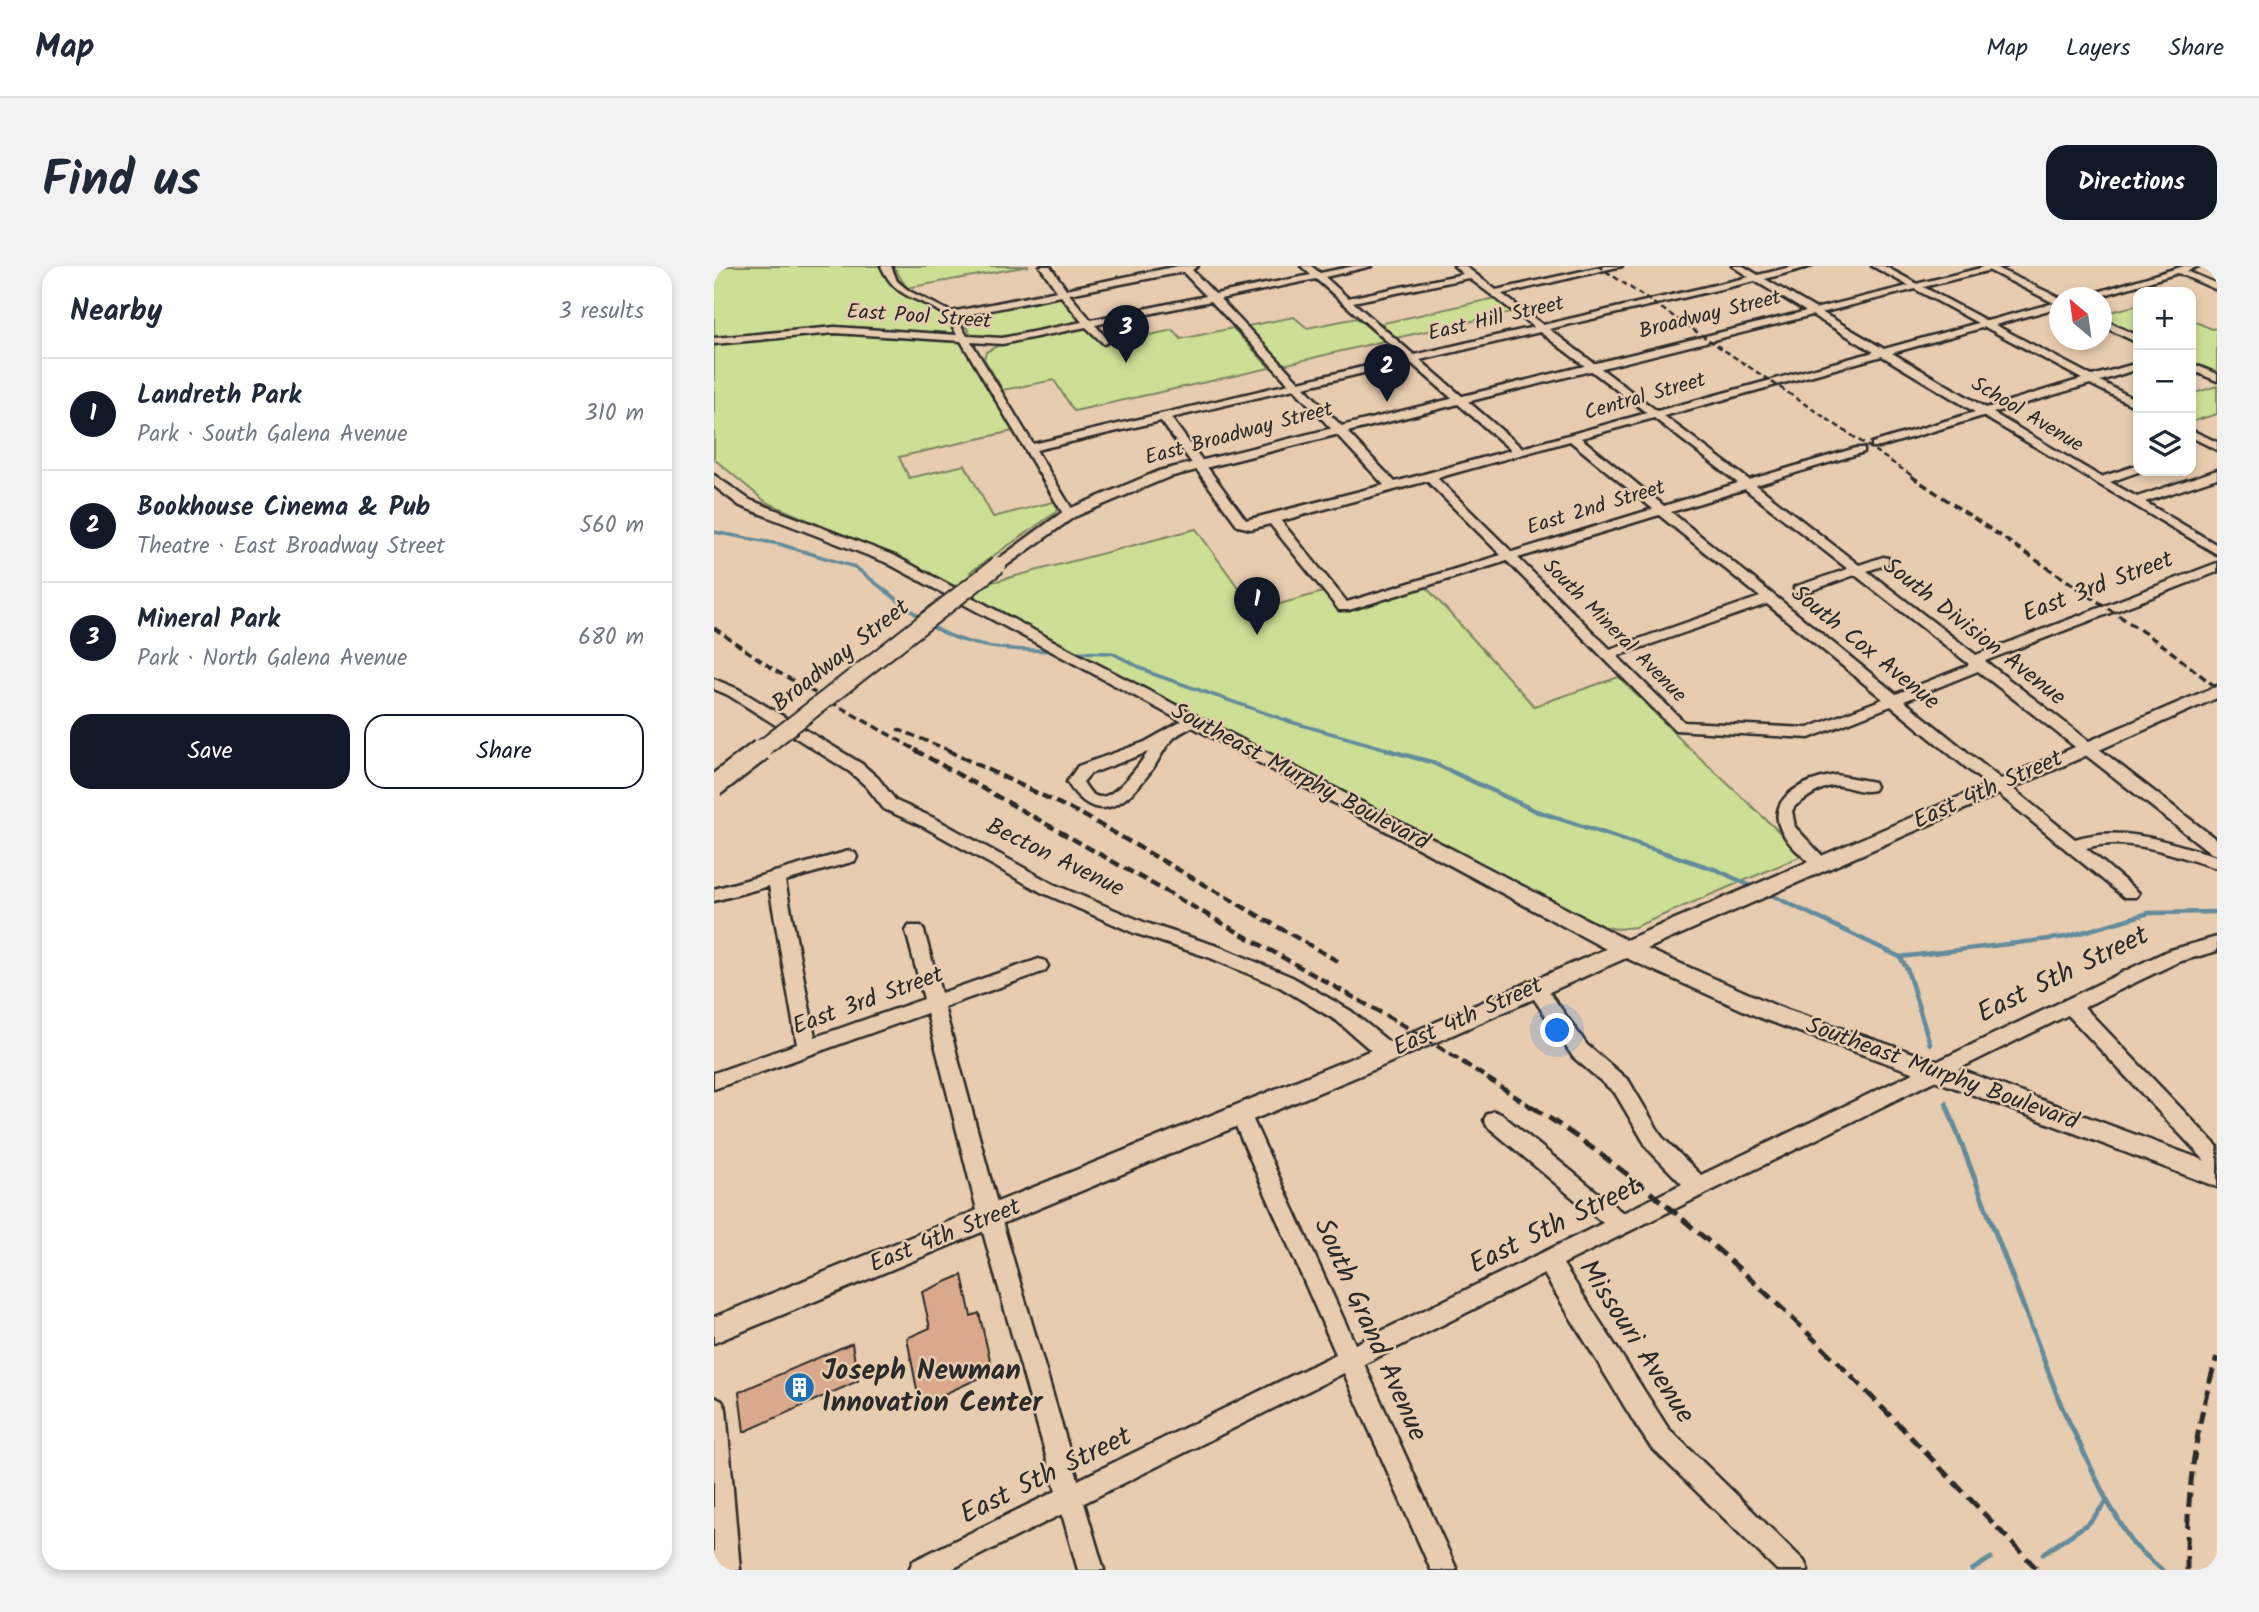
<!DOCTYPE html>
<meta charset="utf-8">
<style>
body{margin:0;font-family:Kalam,sans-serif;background:#f2f2f3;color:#1f2937}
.controls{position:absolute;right:21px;top:21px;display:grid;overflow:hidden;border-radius:14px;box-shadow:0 4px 10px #0003}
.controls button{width:63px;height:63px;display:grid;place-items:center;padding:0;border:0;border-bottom:2px solid #e0e1e3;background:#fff;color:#1f2937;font:35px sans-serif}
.compass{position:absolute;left:1335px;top:21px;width:63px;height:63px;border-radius:50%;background:#fff;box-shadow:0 4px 10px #0003;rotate:331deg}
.you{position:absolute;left:844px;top:765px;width:24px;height:24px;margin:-18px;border:5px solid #fff;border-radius:50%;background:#1a73e8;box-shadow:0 0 0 10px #1a73e833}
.badge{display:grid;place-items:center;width:46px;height:46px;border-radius:50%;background:#111827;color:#fff;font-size:23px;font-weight:700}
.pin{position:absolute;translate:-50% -58px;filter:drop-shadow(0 2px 4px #0008)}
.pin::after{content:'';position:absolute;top:37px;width:24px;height:21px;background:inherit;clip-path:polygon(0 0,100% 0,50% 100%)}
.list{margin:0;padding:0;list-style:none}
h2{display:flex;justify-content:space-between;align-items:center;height:91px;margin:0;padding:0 28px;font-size:30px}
h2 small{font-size:23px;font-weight:400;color:#747a83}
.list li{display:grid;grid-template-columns:46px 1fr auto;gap:21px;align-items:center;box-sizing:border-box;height:112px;padding:0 28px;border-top:2px solid #e0e1e3}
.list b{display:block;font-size:26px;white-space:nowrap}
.list p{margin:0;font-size:23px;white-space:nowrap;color:#747a83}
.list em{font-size:23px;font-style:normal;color:#747a83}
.actions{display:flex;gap:14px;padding:21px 28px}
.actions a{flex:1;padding:16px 0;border:2px solid #111827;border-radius:21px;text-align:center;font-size:24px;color:#111827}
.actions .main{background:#111827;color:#fff}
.icon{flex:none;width:38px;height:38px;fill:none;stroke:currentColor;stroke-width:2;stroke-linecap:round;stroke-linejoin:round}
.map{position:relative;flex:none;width:1503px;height:1304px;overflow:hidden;border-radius:21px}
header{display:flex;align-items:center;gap:42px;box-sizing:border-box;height:98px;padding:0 35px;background:#fff;border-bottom:2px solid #e0e1e3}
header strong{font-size:33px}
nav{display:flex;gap:38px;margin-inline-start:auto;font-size:24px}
.intro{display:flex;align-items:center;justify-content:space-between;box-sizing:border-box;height:168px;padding:0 42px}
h1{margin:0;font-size:49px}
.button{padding:18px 32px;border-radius:21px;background:#111827;color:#fff;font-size:24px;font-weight:700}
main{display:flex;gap:42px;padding:0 42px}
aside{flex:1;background:#fff;border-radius:21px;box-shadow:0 4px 10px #0003}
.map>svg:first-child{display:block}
.green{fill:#ccdf94;stroke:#7c8560;stroke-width:2}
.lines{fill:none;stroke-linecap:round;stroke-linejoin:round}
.stream-far2{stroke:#628c9c;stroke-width:3.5}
.stream-far1{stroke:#628c9c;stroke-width:4.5}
.stream{stroke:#628c9c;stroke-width:5}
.building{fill:#daa98c;stroke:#2b2b2b;stroke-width:2}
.minor-casing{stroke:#2b2b2b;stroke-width:5}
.tertiary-casing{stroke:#2b2b2b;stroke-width:5}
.minor{fill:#e8ccaf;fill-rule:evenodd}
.tertiary{fill:#e8ccaf;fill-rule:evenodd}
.rail-far3{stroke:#2b2b2b;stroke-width:2.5;stroke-dasharray:6 3.5;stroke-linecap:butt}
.rail-far2{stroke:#2b2b2b;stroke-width:3.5;stroke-dasharray:8 4.5;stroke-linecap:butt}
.rail-far1{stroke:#2b2b2b;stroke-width:4.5;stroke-dasharray:10 5;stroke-linecap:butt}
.rail{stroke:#2b2b2b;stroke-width:5;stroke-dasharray:14 7;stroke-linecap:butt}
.tertiary-bridge-far1-casing{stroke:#2b2b2b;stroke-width:20;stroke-linecap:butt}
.tertiary-bridge-casing{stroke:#2b2b2b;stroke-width:26;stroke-linecap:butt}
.tertiary-bridge-far1{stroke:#e8ccaf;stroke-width:16}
.tertiary-bridge{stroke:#e8ccaf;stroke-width:21}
.labels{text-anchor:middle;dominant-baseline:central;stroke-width:5;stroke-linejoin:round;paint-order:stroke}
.far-street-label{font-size:21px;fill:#2b2b2b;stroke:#e8ccaf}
.street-label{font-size:24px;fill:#2b2b2b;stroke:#e8ccaf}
.near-street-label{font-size:28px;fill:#2b2b2b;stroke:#e8ccaf}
.near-poi-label{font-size:28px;font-weight:bold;fill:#2b2b2b;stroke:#e8ccaf;text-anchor:start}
</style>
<header>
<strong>Map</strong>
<nav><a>Map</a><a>Layers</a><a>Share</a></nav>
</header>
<div class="intro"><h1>Find us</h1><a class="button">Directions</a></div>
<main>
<aside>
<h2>Nearby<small>3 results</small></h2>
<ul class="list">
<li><span class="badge">1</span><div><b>Landreth Park</b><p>Park · South Galena Avenue</p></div><em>310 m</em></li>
<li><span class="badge">2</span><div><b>Bookhouse Cinema &amp; Pub</b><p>Theatre · East Broadway Street</p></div><em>560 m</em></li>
<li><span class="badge">3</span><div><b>Mineral Park</b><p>Park · North Galena Avenue</p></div><em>680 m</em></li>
</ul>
<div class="actions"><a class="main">Save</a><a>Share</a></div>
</aside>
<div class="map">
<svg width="1503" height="1304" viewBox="0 0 1503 1304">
<rect width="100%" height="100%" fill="#e8ccaf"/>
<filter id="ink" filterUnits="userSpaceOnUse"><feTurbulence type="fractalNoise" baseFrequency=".0143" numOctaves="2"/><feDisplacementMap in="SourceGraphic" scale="14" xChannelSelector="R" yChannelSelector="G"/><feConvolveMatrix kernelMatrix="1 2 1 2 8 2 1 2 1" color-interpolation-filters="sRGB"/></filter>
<g filter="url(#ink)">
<g class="green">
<polygon points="0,0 173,0 196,27 226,42 245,65 236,68 136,61 0,71"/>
<polygon points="179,0 315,0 193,22"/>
<path d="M 346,31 L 368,56 C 341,70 290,74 260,72 L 247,53 L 253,49 Z"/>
<polygon points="781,32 799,46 682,72 665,58"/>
<polygon points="1424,39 1424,71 1388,54 1388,48"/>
<polygon points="580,51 593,62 643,52 670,75 565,100 529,61"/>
<polygon points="1477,54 1498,63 1503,62 1503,110 1477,97"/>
<polygon points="382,58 398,77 459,64 467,73 519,62 556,102 360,145 340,114 289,124 270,93 272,86 283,80"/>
<polygon points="120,68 244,73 303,164 185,191 195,212 251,199 279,251 343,235 345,241 341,247 256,306 279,316 482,263 541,345 609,326 622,340 639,342 712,321 820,440 905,411 970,477 1090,589 921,661 903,663 888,660 664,546 205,302 52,236 0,193 0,77"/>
<polygon points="1503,120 1503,148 1477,156 1477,128"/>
</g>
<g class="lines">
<g class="stream-far2">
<polyline points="0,266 65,278 141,301 208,353"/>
<path d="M 214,358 C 252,383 296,384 341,385"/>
<polyline points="356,386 398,387 439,408 577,456 680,485"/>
</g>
<g class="stream-far1">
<polyline points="673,484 717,496 822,545 1003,604 1043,623"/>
<polyline points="1051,626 1186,691 1352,671 1435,647 1503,646"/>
<polyline points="1186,691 1193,703 1216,778"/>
<polyline points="1232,837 1234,842"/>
</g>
<g class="stream">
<polyline points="1233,840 1347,1139 1393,1235 1419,1278 1448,1304"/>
<polyline points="1329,1288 1376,1256 1393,1235"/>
<polyline points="1258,1304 1277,1292"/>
</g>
</g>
<g class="building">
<polygon points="248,1009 257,1050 265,1047 279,1106 206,1139 193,1072 216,1062 208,1026"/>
<polygon points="138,1077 144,1115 30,1166 25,1126"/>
</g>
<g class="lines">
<defs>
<g id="minor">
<path d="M 167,0 L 177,0 L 183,15 L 195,25 L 237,46 L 343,25 L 326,0 L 336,0 L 352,23 L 464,0 L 484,0 L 478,4 L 501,28 L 597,9 L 587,0 L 597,0 L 606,7 L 640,0 L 658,0 L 611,11 L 634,32 L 749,8 L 740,0 L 751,0 L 782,24 L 891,0 L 908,0 L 788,28 L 829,59 L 1035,11 L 1018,0 L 1029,0 L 1044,9 L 1081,0 L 1098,0 L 1051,13 L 1170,83 L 1264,57 L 1158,0 L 1170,0 L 1273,55 L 1340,37 L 1266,0 L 1278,0 L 1346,32 L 1346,41 L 1281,59 L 1378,110 L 1424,97 L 1424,103 L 1386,115 L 1424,135 L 1424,142 L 1376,118 L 1279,147 L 1387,211 L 1424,199 L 1424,205 L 1427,205 L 1396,216 L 1423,231 L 1503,204 L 1503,212 L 1431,236 L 1503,279 L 1503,288 L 1269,150 L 1166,181 L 1158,181 L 1158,177 L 1261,146 L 1168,90 L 950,150 L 1035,214 L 1142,182 L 1150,182 L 1150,186 L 1042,219 L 1145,299 L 1169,291 L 1174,292 L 1174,298 L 1153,305 L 1262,389 L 1503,297 L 1503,306 L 1271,395 L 1503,574 L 1503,589 L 1497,587 L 1264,405 L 1190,435 L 1361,573 C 1409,558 1457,577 1503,590 L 1503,602 C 1462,590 1414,569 1372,582 L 1425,627 L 1422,631 L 1410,631 L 1177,440 L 1095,472 L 961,464 L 793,295 L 635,344 L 625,344 L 556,258 L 537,263 L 524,260 L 447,155 L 322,184 L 361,248 L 351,251 L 247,75 L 121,67 L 0,78 L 0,72 L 121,61 L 243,69 C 240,63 236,54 231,50 C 205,29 183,36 167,0 ZM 469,6 L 492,30 L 377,54 L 355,28 ZM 755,12 L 820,61 L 700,89 L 639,36 ZM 602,13 L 691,91 L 585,116 L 506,33 ZM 1041,15 L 1160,86 L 943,145 L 835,63 ZM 347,30 L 368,56 L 288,72 L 253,70 L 242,51 ZM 497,35 L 575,118 L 319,178 L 257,76 L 288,78 L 372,61 L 390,78 L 395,75 L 381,59 ZM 1271,61 L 1368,113 L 1272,142 L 1178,87 ZM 826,66 L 933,147 L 808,182 L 706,94 ZM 696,96 L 797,184 L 681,216 L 590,121 ZM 580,123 L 670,219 L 532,254 L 457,152 ZM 940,152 L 1024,217 L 950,240 L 867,172 ZM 856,175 L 939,243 L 798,286 L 723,212 ZM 713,215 L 787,289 L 633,336 L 567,255 ZM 1031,223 L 1134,303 L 1080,321 L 1080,327 L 1090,327 L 1141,309 L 1255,398 L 1253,400 L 1182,428 L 957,246 ZM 945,249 L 1046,331 L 896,383 L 804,292 ZM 1053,338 L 1169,433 L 1094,462 L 970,456 L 903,390 Z"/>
<polygon points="1470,0 1485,0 1473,5 1503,18 1503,24 1464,7 1380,32 1364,32"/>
<polygon points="1388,53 1424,70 1424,77 1388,60"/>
<polygon points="1477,97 1503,108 1503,115 1477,104"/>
<polygon points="1477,164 1503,176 1503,184 1477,171"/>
<polygon points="0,413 24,423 148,498 164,512 182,535 222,553 339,618 432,657 506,681 578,711 637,745 681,781 684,787 681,793 674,795 667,793 623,755 566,721 494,691 420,667 327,626 210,561 170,543 152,520 136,506 14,429 0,423"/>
<path d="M 479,449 L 486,454 L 484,457 C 476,463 463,467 457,475 C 450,482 445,494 439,502 C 414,537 383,564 353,516 L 364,500 L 431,476 ZM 434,486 C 426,498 401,533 385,531 C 377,530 373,522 369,516 L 376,508 Z"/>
<path d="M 1122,509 L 1160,516 L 1162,520 L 1160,524 C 1147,527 1139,522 1127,520 C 1111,517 1093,532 1081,540 L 1078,545 L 1081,561 L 1115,597 L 1107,603 C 1097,600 1089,590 1081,583 C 1040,541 1079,516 1122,509 Z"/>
<polygon points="135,585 141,587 143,591 141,595 71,615 101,771 210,733 192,665 195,660 207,660 210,665 227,727 325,693 331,695 334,700 331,705 230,741 287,952 364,1214 622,1088 517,849 520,843 527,840 534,843 641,1078 889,957 773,860 770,854 773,848 780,845 787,848 909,947 968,918 934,883 901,827 859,791 812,721 814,716 821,714 828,716 873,779 915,815 948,871 987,909 1453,685 1503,671 1503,685 1464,696 1370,741 1503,880 1503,903 1496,900 1354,749 849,998 954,1162 1090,1295 1094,1304 1063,1304 936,1180 920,1156 830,1008 650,1098 743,1304 717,1304 630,1107 370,1237 390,1304 364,1304 348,1248 236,1304 195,1304 199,1295 342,1225 265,952 213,747 0,823 0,807 83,778 55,620 0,635 0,623"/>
<polygon points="0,1131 8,1135 12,1143 26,1304 0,1304"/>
</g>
<g id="tertiary">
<polygon points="1275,0 1293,0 455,211 360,251 289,302 284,304 276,299 350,245 445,205"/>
<polygon points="0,209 36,234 181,290 362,387 912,674 1503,420 1503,432 933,683 1065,741 1228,797 1503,899 1503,921 1212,811 1049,753 912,692 659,804 0,1077 0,1051 643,790 892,683 171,296 26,240 0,220"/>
</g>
</defs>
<use href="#minor" class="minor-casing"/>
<use href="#tertiary" class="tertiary-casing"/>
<use href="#minor" class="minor"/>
<use href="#tertiary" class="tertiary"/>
<polyline class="rail-far3" points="884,0 1200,211"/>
<g class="rail-far2">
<polyline points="1197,210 1450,380 1503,422"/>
<polyline points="0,362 62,405 204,485"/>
<polyline points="183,463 237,485"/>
</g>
<g class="rail-far1">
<polyline points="201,484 710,771 819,842"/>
<polyline points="233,484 369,549 625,696"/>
</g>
<g class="rail">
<path d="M 817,840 C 1009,964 1166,1140 1324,1304"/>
<path d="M 1473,1304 C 1472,1231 1481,1161 1503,1091"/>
</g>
<defs>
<polyline id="tertiary-bridge-far1" points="45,485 284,299"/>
<polyline id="tertiary-bridge" points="0,520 47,484"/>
</defs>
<use href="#tertiary-bridge-far1" class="tertiary-bridge-far1-casing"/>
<use href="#tertiary-bridge" class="tertiary-bridge-casing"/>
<use href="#tertiary-bridge-far1" class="tertiary-bridge-far1"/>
<use href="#tertiary-bridge" class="tertiary-bridge"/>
</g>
</g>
<defs>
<symbol id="building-disc" viewBox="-11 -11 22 22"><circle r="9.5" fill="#1f6fb2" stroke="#e8ccaf"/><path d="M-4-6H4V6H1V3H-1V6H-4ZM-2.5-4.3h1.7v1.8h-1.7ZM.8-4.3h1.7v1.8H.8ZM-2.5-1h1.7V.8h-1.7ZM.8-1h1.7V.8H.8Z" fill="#fff"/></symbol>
</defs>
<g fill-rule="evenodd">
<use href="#building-disc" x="68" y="1104" width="35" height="35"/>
</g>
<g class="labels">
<g class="far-street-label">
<text transform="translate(996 49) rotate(-14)">Broadway Street</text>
<text transform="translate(205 51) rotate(4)">East Pool Street</text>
<text transform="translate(782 53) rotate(-13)">East Hill Street</text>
<text transform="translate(931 131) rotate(-16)">Central Street</text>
<text transform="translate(1313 149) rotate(31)">School Avenue</text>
<text transform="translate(525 168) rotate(-15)">East Broadway Street</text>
<text transform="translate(882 242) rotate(-17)">East 2nd Street</text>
<text transform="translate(900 365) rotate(45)">South Mineral Avenue</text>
</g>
<g class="street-label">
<text transform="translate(1384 321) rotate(-21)">East 3rd Street</text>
<text transform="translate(1260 366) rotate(38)">South Division Avenue</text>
<text transform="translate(1151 382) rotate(39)">South Cox Avenue</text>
<text transform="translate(127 390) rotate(-38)">Broadway Street</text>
<text transform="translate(586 511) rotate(28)">Southeast Murphy Boulevard</text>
<text transform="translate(1274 524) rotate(-24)">East 4th Street</text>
<text transform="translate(341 592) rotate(26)">Becton Avenue</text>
<text transform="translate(154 735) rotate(-20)">East 3rd Street</text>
<text transform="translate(754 751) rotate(-24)">East 4th Street</text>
<text transform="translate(1228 808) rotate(20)">Southeast Murphy Boulevard</text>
<text transform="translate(231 970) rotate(-22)">East 4th Street</text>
</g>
<g class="near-street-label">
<text transform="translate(1349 709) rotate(-26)">East 5th Street</text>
<text transform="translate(841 960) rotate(-26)">East 5th Street</text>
<text transform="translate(656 1064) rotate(66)">South Grand Avenue</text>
<text transform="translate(922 1076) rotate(57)">Missouri Avenue</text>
<text transform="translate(332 1210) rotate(-26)">East 5th Street</text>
</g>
<g class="near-poi-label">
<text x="108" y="1105">Joseph Newman<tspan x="108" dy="32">Innovation Center</tspan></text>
</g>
</g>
</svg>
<div class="controls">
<button>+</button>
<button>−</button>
<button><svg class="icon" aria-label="layers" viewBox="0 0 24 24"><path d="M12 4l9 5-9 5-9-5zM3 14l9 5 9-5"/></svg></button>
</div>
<svg class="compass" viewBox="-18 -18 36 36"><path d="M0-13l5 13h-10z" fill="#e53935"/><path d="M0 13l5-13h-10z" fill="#747a83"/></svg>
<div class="you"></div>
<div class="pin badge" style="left:543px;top:369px">1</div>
<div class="pin badge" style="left:673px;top:136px">2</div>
<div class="pin badge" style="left:412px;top:97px">3</div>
</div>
</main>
